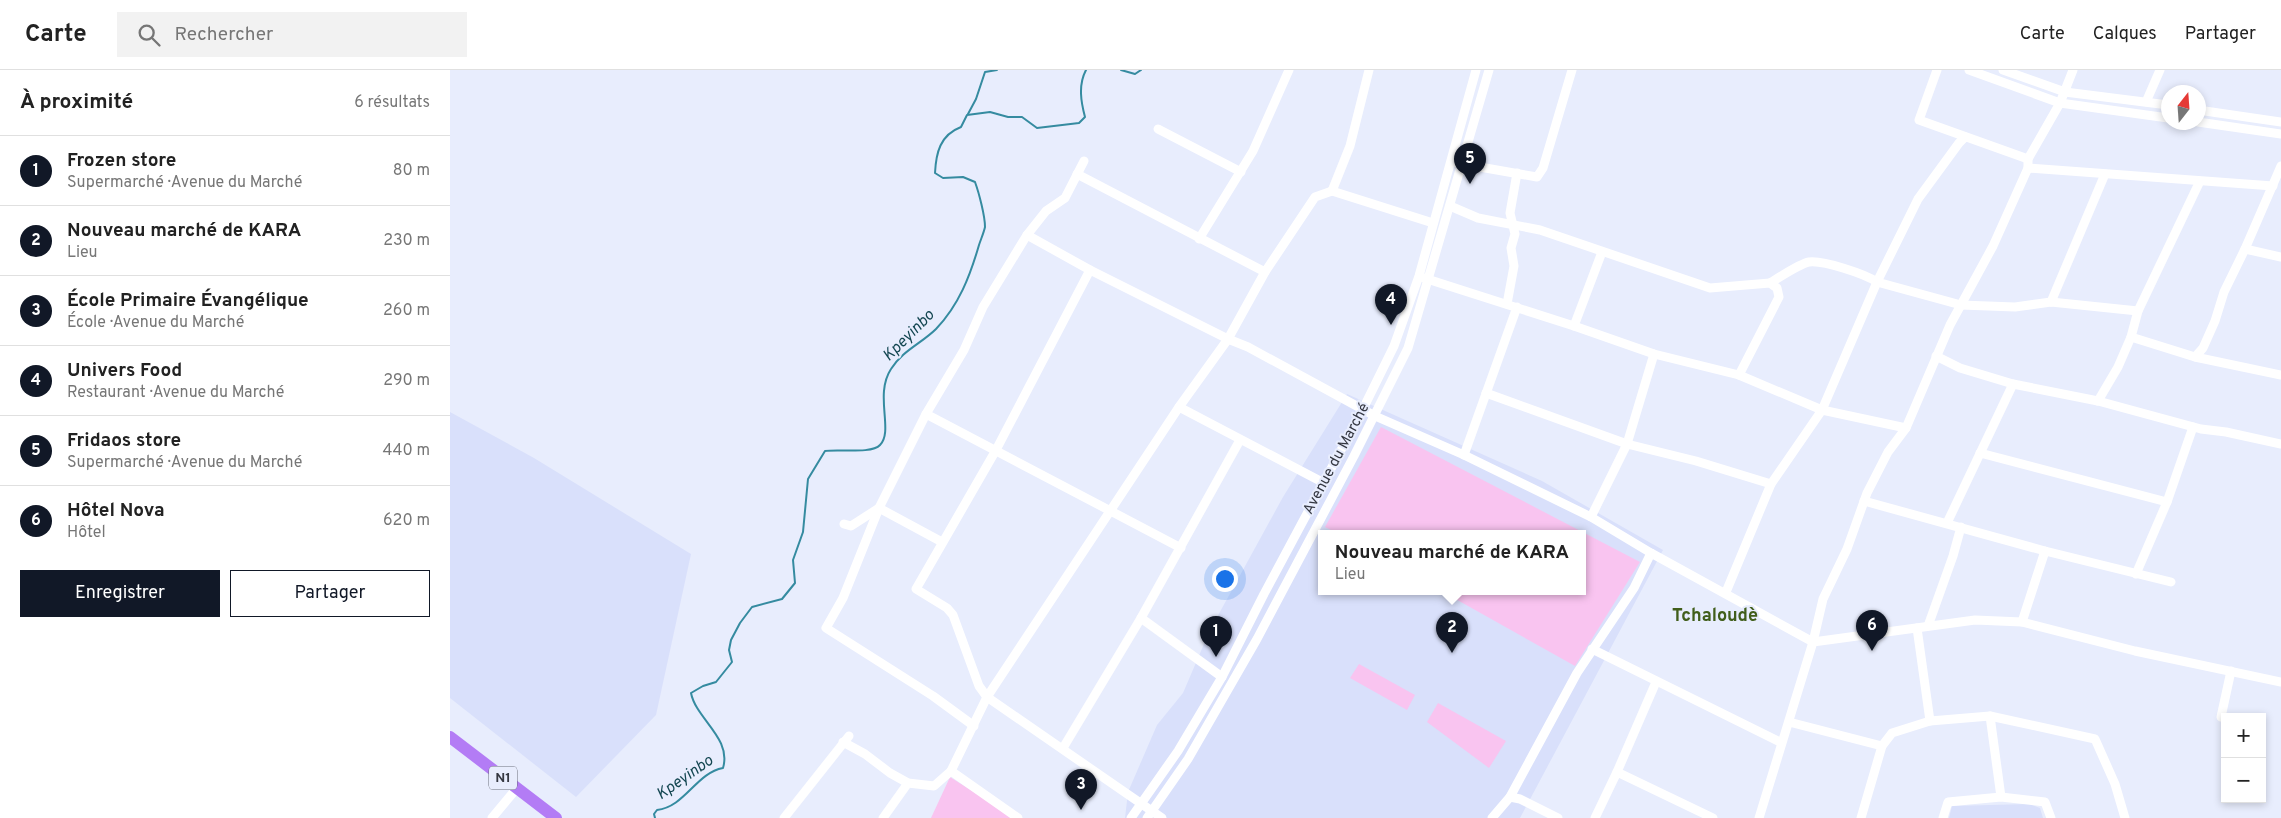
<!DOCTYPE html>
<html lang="fr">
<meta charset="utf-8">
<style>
body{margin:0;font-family:Overpass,sans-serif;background:#f2f2f2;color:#222}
.controls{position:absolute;right:15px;bottom:15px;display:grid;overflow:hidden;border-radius:0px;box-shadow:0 2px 8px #0003}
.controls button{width:45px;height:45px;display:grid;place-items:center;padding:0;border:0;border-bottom:1px solid #e0e0e0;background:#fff;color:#222;font:25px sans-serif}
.compass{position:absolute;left:1711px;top:15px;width:45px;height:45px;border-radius:50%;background:#fff;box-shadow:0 2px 8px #0003;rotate:17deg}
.you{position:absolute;left:774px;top:508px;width:18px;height:18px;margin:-12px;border:4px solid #fff;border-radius:50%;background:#1a73e8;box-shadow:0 0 0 8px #1a73e833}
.badge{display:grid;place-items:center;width:32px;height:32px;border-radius:50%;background:#111827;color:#fff;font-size:16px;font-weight:700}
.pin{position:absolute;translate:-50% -41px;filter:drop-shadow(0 1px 2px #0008)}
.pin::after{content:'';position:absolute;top:26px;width:18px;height:15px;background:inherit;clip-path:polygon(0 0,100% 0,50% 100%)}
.popup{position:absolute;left:868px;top:460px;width:268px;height:65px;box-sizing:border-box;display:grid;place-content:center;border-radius:0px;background:#fff;filter:drop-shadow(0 1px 4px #0005);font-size:16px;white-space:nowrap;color:#767676}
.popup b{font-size:19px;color:#222}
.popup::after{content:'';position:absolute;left:50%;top:100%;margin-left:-10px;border:10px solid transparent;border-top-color:#fff}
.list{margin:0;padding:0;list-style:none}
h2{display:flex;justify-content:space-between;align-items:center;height:65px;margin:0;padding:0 20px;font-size:21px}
h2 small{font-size:16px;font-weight:400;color:#767676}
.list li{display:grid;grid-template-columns:32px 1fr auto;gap:15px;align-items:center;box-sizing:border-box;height:70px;padding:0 20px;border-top:1px solid #e0e0e0}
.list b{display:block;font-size:19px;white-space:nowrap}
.list p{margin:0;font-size:16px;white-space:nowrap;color:#767676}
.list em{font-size:16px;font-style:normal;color:#767676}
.actions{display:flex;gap:10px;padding:15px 20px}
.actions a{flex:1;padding:11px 0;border:1px solid #111827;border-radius:0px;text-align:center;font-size:18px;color:#111827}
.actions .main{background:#111827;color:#fff}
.icon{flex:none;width:28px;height:28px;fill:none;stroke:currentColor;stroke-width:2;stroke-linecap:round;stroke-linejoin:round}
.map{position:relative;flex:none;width:1831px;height:748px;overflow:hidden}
header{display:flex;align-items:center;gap:30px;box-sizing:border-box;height:70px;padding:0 25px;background:#fff;border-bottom:1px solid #e0e0e0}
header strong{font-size:24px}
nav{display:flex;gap:28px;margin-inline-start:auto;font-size:18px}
.search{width:350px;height:45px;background:#f2f2f2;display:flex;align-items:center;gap:12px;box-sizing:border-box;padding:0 18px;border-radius:0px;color:#767676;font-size:19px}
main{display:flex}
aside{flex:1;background:#fff}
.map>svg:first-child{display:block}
.built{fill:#d9e0fb;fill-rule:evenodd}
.green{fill:#f9c4f0}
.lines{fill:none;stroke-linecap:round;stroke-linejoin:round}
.stream{stroke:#358ba0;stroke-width:2}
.minor{stroke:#fff;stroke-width:9}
.highway{stroke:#b37cf5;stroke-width:12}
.labels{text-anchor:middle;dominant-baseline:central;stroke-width:4;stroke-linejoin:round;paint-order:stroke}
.shield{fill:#e8edfd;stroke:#6b6e7a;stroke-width:1}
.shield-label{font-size:14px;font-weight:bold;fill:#353842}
.street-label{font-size:15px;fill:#353842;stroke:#e8edfd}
.water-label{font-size:16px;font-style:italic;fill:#134651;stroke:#e8edfd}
.quarter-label{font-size:18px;font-weight:bold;fill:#415e1b;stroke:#e8edfd}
</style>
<header>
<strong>Carte</strong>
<div class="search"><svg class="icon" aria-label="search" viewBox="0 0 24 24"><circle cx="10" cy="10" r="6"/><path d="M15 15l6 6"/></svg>Rechercher</div>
<nav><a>Carte</a><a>Calques</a><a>Partager</a></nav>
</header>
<main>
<aside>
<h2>À proximité<small>6 résultats</small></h2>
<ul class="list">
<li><span class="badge">1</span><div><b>Frozen store</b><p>Supermarché · Avenue du Marché</p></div><em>80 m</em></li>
<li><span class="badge">2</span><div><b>Nouveau marché de KARA</b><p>Lieu</p></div><em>230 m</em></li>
<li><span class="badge">3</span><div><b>École Primaire Évangélique</b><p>École · Avenue du Marché</p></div><em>260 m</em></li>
<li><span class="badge">4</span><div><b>Univers Food</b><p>Restaurant · Avenue du Marché</p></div><em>290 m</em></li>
<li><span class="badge">5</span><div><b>Fridaos store</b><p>Supermarché · Avenue du Marché</p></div><em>440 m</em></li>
<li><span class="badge">6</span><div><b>Hôtel Nova</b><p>Hôtel</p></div><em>620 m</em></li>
</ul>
<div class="actions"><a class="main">Enregistrer</a><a>Partager</a></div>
</aside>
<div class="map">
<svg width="1831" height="748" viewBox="0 0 1831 748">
<rect width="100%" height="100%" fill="#e8edfd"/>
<g class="built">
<path d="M 897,324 L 1092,411 L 1213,480 L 1070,748 L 675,748 L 678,722 L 707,655 L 733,623 L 760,560 L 833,427 ZM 872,464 L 1132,464 L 1132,522 L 872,522 Z"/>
<polygon points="0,342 84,388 241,484 206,645 126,727 0,628"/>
<polygon points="1579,734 1590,738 1593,748 1499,748 1502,736"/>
</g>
<g class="green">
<polygon points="931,357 1190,492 1125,596 993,522 1132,522 1132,464 889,464 875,457"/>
<polygon points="909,594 965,625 957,640 900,608"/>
<polygon points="988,633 1056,671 1039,698 977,652"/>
<polygon points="500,707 565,748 481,748"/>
</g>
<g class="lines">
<g class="stream">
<polyline points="671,0 685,4 691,0"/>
<polyline points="518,44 526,29 535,2 547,0"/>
<path d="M 205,748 L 204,744 L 207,740 C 235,737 246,703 273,698 C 282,668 246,649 241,623 L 253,616 L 266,612 L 282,592 L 279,580 L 281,570 L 290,553 L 302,537 L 332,529 L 345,513 L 343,490 L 353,462 L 358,409 L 375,381 C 389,379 422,384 430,375 C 444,361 424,325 441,299 C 452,281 472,273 486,259 C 509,235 520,206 529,175 C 531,169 534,162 535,157 C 535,146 529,123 525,112 L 513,107 L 493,108 L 485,103 C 486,83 490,65 511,57 L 517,45 L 540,42 L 558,47 L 572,47 L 587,58 L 629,53 L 635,47 C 631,32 628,15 636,0"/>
</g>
<g class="minor">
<polyline points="1487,0 1469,50 1578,89"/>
<polyline points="1519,0 1610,33 1718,48"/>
<polyline points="1553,0 1615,22 1718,35"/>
<polyline points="1696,32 1710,0"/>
<polyline points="1748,40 1831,52"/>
<polyline points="1748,52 1831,64"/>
<polyline points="708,59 791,102"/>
<polyline points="1007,93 1087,107 1093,98 1122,0"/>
<polyline points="1578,98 1823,116"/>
<polyline points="627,104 815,202"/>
<polyline points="882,121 900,76 919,0"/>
<polyline points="1000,136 1028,148 1090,160 1260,218 1320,213 1327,218 1329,227 1289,305"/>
<polyline points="577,165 640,200 778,269 798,277 925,346 1014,385 1141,447 1201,483 1363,572 1373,529 1397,479 1417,423 1438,382 1456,358 1500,255 1543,176 1578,98 1578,89 1610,33 1623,0"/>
<polyline points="749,169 803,81 839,0"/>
<polyline points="1795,179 1831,187"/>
<polyline points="640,200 546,380 466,519 497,538 503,545 529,616 537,627 712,748"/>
<polyline points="974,208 1124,256 1204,284 1289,305 1372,340 1427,212 1468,129 1509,73 1515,67"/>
<path d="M 1320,213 C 1330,207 1349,194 1359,192 C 1373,190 1415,204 1427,212 L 1511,235 L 1565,237 L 1601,232 L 1688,241"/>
<polyline points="1601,232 1655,104"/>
<polyline points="1057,234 1064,196 1061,178 1065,164 1060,143 1067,103"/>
<polyline points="1124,256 1152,182"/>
<polyline points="1681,267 1745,287 1831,305"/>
<polyline points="1486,286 1510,298 1563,314 1497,453"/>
<polyline points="1745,287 1753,278 1765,251 1774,222 1795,179 1831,96"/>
<polyline points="1563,314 1648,331 1751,359 1776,362 1831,374"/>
<polyline points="1036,323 1177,374 1246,391 1321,414"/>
<polyline points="1648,331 1668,297 1681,267 1688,241 1750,111"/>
<polyline points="729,337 874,413"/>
<polyline points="476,344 731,478"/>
<polyline points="1530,383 1717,432"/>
<polyline points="1014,385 1067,237"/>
<polyline points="1414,431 1595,481 1721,512"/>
<polyline points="1141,447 1177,374 1204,284"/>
<polyline points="394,454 401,456 429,438 492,472"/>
<polyline points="1686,504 1717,432 1743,357"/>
<polyline points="1276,522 1321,414 1372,340 1456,358"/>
<polyline points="691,548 772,607"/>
<polyline points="1572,552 1595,481"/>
<polyline points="1478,556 1503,486 1511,457"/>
<polyline points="1467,558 1480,651"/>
<polyline points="1142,579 1330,672"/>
<polyline points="1771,647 1781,601"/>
<polyline points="1339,652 1432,676"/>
<polyline points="524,656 483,626 376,558 393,528 429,438 476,344 514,280 533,237 577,165 596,141 615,128 634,91"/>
<polyline points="393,672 415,684 440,703 458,713 484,716 501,701 568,748"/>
<polyline points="613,678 691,548 790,370"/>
<polyline points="501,701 537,627 729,337 778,269 815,202 865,127 882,121 983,153"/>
<polyline points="1167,702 1206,612"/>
<polyline points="1060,727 1070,729 1108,748"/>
<polyline points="1551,727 1595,732 1601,748"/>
<polyline points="42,748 67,718"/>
<polyline points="334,748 399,666"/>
<polyline points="433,748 458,713"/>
<polyline points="681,748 728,681 772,607 814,524 913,339 944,276 969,206 1026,0"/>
<polyline points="697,748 738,689 807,569 904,386 958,278 1039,0"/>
<polyline points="1042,748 1060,727 1127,603 1184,518 1201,483"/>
<polyline points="1145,748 1167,702 1263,748"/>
<polyline points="1309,748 1363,572 1525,550 1572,552 1685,581 1831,612"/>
<polyline points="1411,748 1432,676 1442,663 1480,651 1540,646 1645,669 1665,714 1675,748"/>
<polyline points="1493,748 1498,732 1551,727 1540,646"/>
</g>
<polyline class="highway" points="0,667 106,748"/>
</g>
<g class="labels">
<rect class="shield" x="39" y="696.5" width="28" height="23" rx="4"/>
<g class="shield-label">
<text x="53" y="708">N1</text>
</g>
<g class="street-label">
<text transform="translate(887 389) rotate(-62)">Avenue du Marché</text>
</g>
<g class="water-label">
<text transform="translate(459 266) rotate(-45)">Kpeyinbo</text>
<text transform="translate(235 708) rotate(-35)">Kpeyinbo</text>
</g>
<g class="quarter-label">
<text x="1265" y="546">Tchaloudè</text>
</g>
</g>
</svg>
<div class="controls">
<button>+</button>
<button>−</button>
</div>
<svg class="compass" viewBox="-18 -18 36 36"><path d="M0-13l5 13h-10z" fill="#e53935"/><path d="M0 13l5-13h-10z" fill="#767676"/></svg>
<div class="you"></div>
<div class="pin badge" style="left:766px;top:587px">1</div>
<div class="pin badge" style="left:1002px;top:583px">2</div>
<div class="popup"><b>Nouveau marché de KARA</b>Lieu</div>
<div class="pin badge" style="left:631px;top:740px">3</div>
<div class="pin badge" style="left:941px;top:255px">4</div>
<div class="pin badge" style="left:1020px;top:114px">5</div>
<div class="pin badge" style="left:1422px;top:581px">6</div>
</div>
</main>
